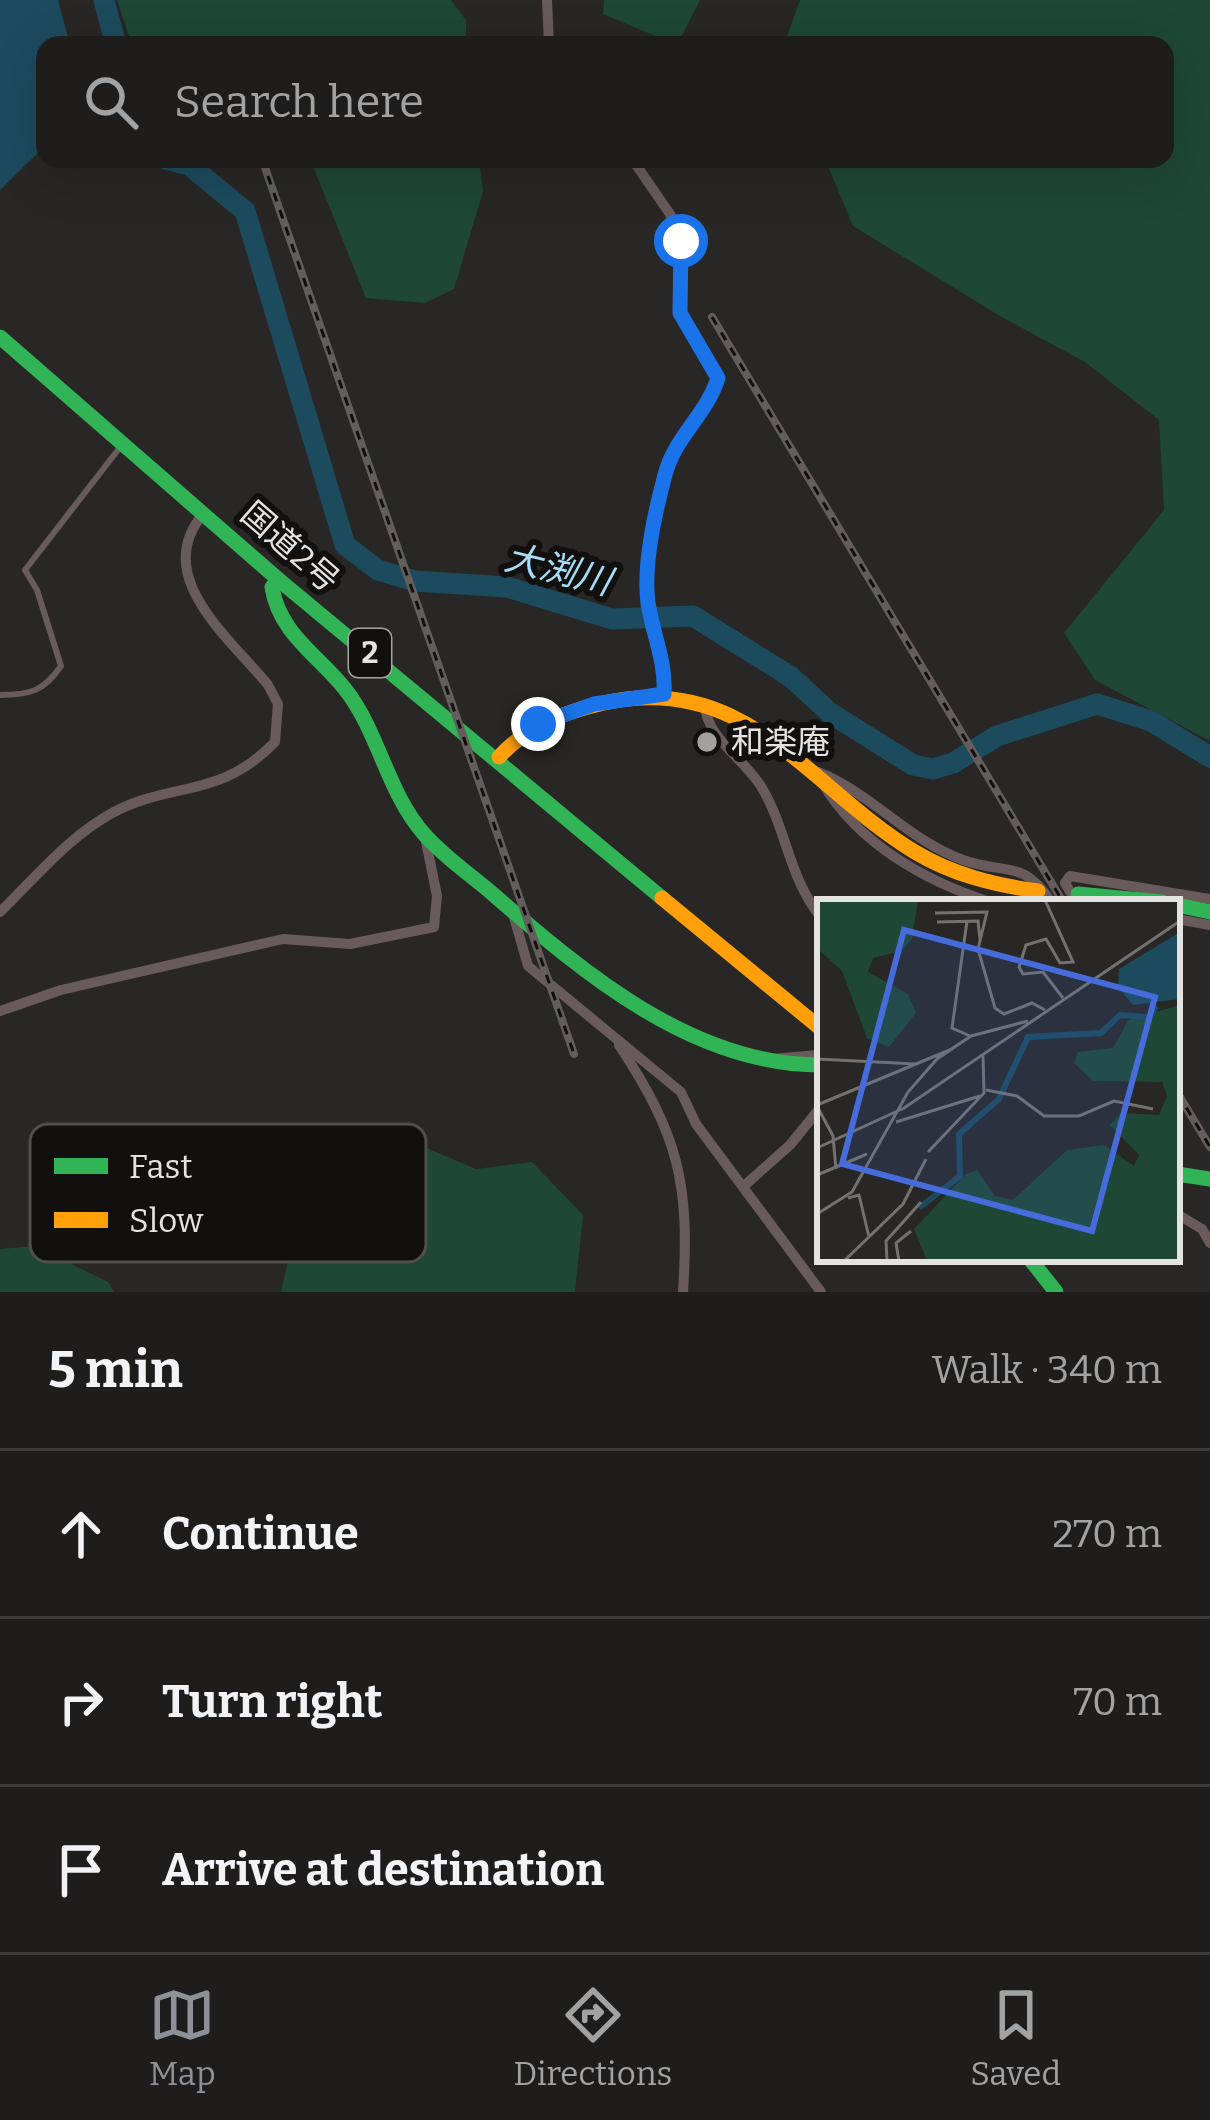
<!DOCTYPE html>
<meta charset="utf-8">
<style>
body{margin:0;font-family:Bitter,"Noto Sans JP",serif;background:#262625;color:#f1f3f6}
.stop{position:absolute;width:36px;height:36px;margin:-27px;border:9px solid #1a73e8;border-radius:50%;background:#fff}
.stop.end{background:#1a73e8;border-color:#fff;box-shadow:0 3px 12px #0008}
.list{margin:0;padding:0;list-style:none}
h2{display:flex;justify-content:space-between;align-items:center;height:156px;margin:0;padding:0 48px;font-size:51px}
h2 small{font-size:39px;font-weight:400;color:#a1a2a3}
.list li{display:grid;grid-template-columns:78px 1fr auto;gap:36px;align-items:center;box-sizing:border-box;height:168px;padding:0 48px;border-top:3px solid #3c3b3b}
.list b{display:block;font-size:45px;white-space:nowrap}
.list em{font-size:39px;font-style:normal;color:#a1a2a3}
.icon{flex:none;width:66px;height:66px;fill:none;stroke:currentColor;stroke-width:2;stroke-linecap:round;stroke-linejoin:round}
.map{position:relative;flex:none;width:1210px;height:1292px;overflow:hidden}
.search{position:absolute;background:#1e1d1c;box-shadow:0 12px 48px #0002;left:36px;right:36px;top:36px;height:132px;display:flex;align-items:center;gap:30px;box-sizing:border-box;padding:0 42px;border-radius:24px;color:#a1a2a3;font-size:45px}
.sheet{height:660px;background:#1e1d1c}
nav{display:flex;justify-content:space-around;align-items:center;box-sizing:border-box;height:168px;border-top:3px solid #3c3b3b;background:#1e1d1c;font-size:33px;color:#a1a2a3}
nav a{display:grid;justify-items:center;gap:6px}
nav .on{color:#8c9099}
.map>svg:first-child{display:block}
.green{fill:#1e4735}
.water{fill:#1c4b5d}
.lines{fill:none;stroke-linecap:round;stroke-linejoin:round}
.river{stroke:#1c4b5d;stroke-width:21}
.lane{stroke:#695b5c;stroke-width:6}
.street{stroke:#695b5c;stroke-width:10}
.fast{stroke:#30b455;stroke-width:15}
.slow{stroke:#ff9f0a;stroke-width:15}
.rail-casing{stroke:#645d5c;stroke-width:8}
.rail{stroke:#11100f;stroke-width:3;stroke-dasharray:9;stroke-linecap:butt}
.route{stroke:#1a73e8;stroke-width:15}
.poi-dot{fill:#a2a19f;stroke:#11100f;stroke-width:4.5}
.labels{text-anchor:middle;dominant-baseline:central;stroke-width:12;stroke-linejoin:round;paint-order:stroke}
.shield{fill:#11100f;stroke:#a5a4a1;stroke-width:3}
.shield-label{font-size:30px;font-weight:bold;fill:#e4e3e0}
.street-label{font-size:33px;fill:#e4e3e0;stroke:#11100f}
.poi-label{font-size:33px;fill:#e4e3e0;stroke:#11100f;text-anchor:start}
.water-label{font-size:36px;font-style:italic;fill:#a6dcf5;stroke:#11100f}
.inset-river{fill:none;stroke:#1c4b5d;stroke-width:6}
.inset-road{fill:none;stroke:#737270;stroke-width:3}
.view{fill:#456cda;fill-opacity:0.15;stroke:#456cda;stroke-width:6}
.inset-edge{fill:none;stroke:#e4e3e0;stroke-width:6}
.key{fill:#11100f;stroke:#504f4e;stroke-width:3}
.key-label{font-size:33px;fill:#e4e3e0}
</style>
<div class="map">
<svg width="1210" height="1292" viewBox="0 0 1210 1292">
<rect width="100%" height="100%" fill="#282725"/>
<g class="green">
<polygon points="117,0 451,0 466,20 466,45 132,45"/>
<polygon points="604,0 700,0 677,45 603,14"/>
<polygon points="800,0 1210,0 1210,741 1095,680 1064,633 1164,510 1159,420 1085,362 1000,316 853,226 825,159 1165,159 1165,45 784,45"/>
<polygon points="310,159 479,159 483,191 454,289 425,303 366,298"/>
<polygon points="387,1131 476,1169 532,1162 583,1215 575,1292 281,1292 303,1193"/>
<polygon points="35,1246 108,1282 114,1292 0,1292 0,1249"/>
</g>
<polygon class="water" points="0,0 58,0 70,45 45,45 45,146 0,190"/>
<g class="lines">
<g class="river">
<polyline points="104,0 116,45"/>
<polyline points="166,159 189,165 245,211 345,545 378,570 415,581 507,587 612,619 693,616 791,677 830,713 913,765 933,769 953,763 997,736 1097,704 1151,721 1210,757"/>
</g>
<path class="lane" d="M 0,695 C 30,695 44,691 61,666 L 37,590 L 25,570 L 121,446"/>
<g class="street">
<polyline points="547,0 549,45"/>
<path d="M 632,159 L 670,214 L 681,241 L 680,313 L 718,378 C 707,414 674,439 665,475 C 655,512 643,565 648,603 C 652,635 666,661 664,694"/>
<path d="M 705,705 C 706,738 746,760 762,788 C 786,828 790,880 820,916"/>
<path d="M 818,772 C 871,793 908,840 963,860 C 1006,875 1024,859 1051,902"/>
<path d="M 823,784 C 859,844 925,881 990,902"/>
<polyline points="1076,902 1065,883 1070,876 1210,899"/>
<polyline points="512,910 528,966 681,1092 696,1124 821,1292"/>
<path d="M 0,912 C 36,877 69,836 114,812 C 173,781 220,799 275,742 L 278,704 L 268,685 C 228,636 150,575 204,513"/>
<polyline points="1177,919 1210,925"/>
<polyline points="0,1011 61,990 283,939 350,944 434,927 437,896 425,837"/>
<path d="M 619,1045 C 679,1136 690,1184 683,1292"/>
<polyline points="772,1059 818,1055"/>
<polyline points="745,1185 790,1145 820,1108"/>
<polyline points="1177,1214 1202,1229 1210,1243"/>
</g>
<g class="fast">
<polyline points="0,337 279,580 662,898"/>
<path d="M 279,580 L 272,587 C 279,633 318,655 345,689 C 379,732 387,792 424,834 C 444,857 471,875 494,895 C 585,974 693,1065 820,1065"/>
<polyline points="1078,894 1162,902"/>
<polyline points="1177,905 1210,912"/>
<polyline points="1177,1174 1210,1179"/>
<polyline points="1030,1259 1056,1292"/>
</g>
<g class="slow">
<path d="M 499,757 C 527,726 564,712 604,703 C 747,671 809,788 915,852 C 953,875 995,885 1038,891"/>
<polyline points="662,898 820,1028"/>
</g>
<defs>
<g id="rail">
<polyline points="262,159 574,1054"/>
<polyline points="712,317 1063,902"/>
<polyline points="1177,1092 1210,1147"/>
</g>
</defs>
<use href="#rail" class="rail-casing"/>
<use href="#rail" class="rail"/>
</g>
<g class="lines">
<path class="route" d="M 538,724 L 594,704 L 664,694 C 666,661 653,635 648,603 C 643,565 655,512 665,475 C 674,438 707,414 718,378 L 680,313 L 681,241"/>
</g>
<circle class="poi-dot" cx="707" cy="742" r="12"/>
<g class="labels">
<rect class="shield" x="349" y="629" width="42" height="48" rx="9"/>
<g class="shield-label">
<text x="370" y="653">2</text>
</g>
<g class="street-label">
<text transform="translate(290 547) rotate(41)">国道2号</text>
</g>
<g class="poi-label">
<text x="731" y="742">和楽庵</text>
</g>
<g class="water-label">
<text transform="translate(558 570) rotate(14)">大渕川</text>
</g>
</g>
<g transform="translate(817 899)">
<rect width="363" height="363" fill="#282725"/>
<path d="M 0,1 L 101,1 L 95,40 L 84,52 L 56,59 L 51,73 L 91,95 L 99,114 L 72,148 L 50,139 L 25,72 L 0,49 ZM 363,106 L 363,362 L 110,362 L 97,330 L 149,275 L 160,271 L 178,297 L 196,301 L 250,251 L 287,246 L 317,267 L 322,256 L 293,226 L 304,214 L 342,216 L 350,197 L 345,183 L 276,182 L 257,164 L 261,153 L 296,149 L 311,121 Z" fill="#1e4735"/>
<path d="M 363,33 L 363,100 L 316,106 L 301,88 L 302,70 Z" fill="#1c4b5d"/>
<path class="inset-river" d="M 102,309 L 143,277 L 142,235 L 182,200 L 211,138 L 284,134 L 303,116 L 331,118 L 340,107"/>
<path class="inset-road" d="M 228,1 L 256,63 L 243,64 L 229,40 L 209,46 L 202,68 L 206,75 L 226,73 L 246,99M 118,14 L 170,13 L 161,50 L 178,109 L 187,115 L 215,104 L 228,111M 150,22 L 135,129 L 153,137M 120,23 L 161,22 L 163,40M 0,160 L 99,165M 169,191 L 200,197 L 227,217 L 262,217 L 297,202 L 336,210M 0,206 L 135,150M 0,207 L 16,237 L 19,270M 79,223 L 163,197M 0,249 L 87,209 L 363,22M 111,253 L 167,194 L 166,156M 0,276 L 50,255M 31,299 L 42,296 L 52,338M 0,315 L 35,293 L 91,193 L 120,160 L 154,137 L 211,122M 27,362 L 86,305 L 109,260M 70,362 L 69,342 L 104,303M 82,362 L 79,344 L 94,332"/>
<path class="view" d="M 87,31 L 338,98 L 275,332 L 25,265 Z"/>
<rect width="363" height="363" class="inset-edge"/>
</g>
<rect x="30" y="1124" width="396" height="138" rx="18" class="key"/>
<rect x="54" y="1158" width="54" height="16" fill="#30b455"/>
<rect x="54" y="1212" width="54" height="16" fill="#ff9f0a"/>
<g class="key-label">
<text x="129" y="1178">Fast</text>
<text x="129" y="1232">Slow</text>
</g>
</svg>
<div class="stop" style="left:681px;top:241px"></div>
<div class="stop end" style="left:538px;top:724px"></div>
<div class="search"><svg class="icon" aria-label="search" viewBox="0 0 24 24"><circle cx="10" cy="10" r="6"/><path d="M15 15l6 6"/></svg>Search here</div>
</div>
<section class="sheet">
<h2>5 min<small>Walk · 340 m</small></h2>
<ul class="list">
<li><svg class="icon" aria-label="ahead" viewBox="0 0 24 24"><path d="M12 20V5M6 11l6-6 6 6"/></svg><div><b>Continue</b></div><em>270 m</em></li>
<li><svg class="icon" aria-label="right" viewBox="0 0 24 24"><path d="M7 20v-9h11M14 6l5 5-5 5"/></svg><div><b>Turn right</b></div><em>70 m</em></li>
<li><svg class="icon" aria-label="arrive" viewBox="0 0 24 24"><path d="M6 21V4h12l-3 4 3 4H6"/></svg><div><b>Arrive at destination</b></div></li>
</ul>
</section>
<nav>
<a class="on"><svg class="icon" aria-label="map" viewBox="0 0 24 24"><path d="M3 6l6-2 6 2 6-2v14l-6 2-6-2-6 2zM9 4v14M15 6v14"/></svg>Map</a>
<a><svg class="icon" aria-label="directions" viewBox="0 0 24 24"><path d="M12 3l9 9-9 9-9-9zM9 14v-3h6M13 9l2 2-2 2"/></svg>Directions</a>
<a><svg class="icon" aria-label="saved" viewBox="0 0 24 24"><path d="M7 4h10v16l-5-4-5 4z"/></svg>Saved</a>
</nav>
